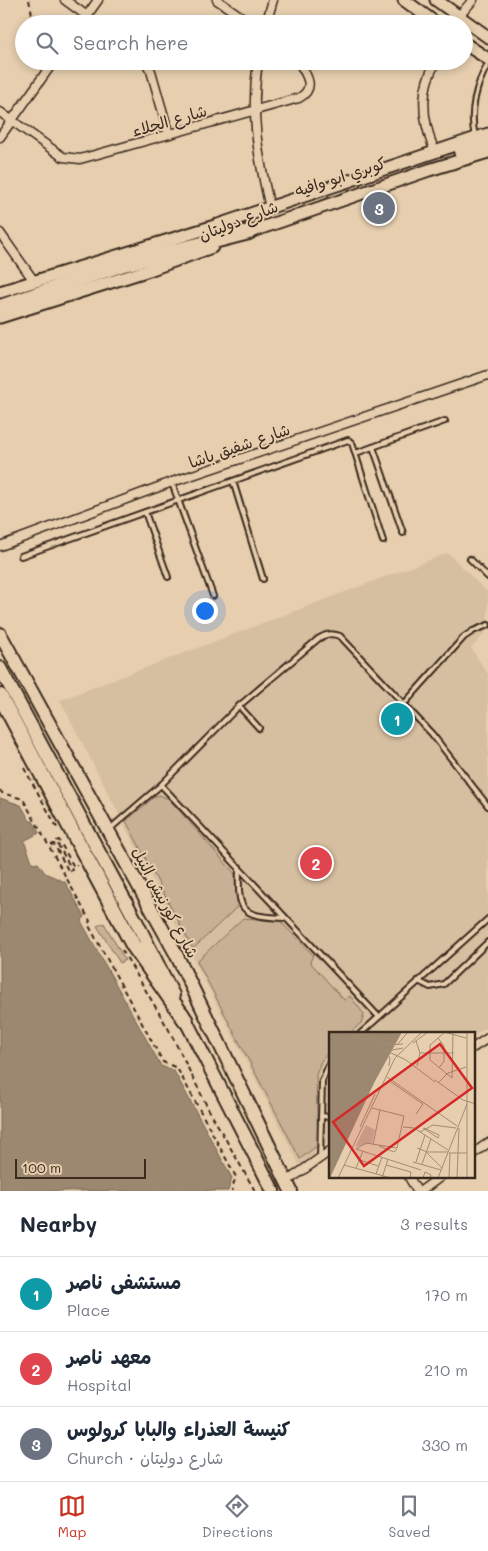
<!DOCTYPE html>
<meta charset="utf-8">
<style>
body{margin:0;font-family:Mali,"Playpen Sans Arabic",sans-serif;background:#f2f2f3;color:#1f2937}
.scale{position:absolute;left:15px;bottom:12px;width:131px;box-sizing:border-box;padding-left:5px;border:2px solid #3b2a1e;border-top:0;font-size:14px;line-height:18px;white-space:nowrap;color:#3b2a1e;-webkit-text-stroke:4px #e6ceae;paint-order:stroke}
.you{position:absolute;left:204px;top:610px;width:18px;height:18px;margin:-12px;border:4px solid #fff;border-radius:50%;background:#1a73e8;box-shadow:0 0 0 8px #1a73e833}
.badge{display:grid;place-items:center;width:32px;height:32px;border-radius:50%;background:#c8321e;color:#fff;font-size:16px;font-weight:700}
.pin{position:absolute;translate:-50% -50%;border:2px solid #fff;box-shadow:0 1px 5px #0006}
.list{margin:0;padding:0;list-style:none}
h2{display:flex;justify-content:space-between;align-items:center;height:65px;margin:0;padding:0 20px;font-size:21px}
h2 small{font-size:16px;font-weight:400;color:#747a83}
.list li{display:grid;grid-template-columns:32px 1fr auto;gap:15px;align-items:center;box-sizing:border-box;height:75px;padding:0 20px;border-top:1px solid #e0e1e3}
.list b{display:block;font-size:19px;white-space:nowrap}
.list p{margin:0;font-size:16px;white-space:nowrap;color:#747a83}
.list em{font-size:16px;font-style:normal;color:#747a83}
.icon{flex:none;width:28px;height:28px;fill:none;stroke:currentColor;stroke-width:2;stroke-linecap:round;stroke-linejoin:round}
.map{position:relative;flex:none;width:488px;height:1191px;overflow:hidden}
.search{position:absolute;background:#fff;box-shadow:0 2px 8px #0003;left:15px;right:15px;top:15px;height:55px;display:flex;align-items:center;gap:12px;box-sizing:border-box;padding:0 18px;border-radius:28px;color:#747a83;font-size:19px}
.sheet{height:290px;background:#fff}
nav{display:flex;justify-content:space-around;align-items:center;box-sizing:border-box;height:70px;border-top:1px solid #e0e1e3;background:#fff;font-size:14px;color:#747a83}
nav a{display:grid;justify-items:center;gap:2px}
nav .on{color:#c8321e}
.map>svg:first-child{display:block}
.built{fill:#d6bfa0}
.green{fill:#c7b094;stroke:#816d59}
.water{fill:#9c8870;stroke:#75624f}
.lines{fill:none;stroke-linecap:round;stroke-linejoin:round}
.service-casing{stroke:#3b2a1e;stroke-width:8}
.minor-casing{stroke:#3b2a1e;stroke-width:11}
.primary-casing{stroke:#3b2a1e;stroke-width:15}
.trunk-casing{stroke:#3b2a1e;stroke-width:16}
.motorway-casing{stroke:#3b2a1e;stroke-width:18}
.path{stroke:#3b2a1e;stroke-width:2;stroke-dasharray:5 4;stroke-linecap:butt}
.service{stroke:#e6ceae;stroke-width:4}
.minor{stroke:#e6ceae;stroke-width:8}
.primary{stroke:#e6ceae;stroke-width:11}
.trunk{stroke:#e6ceae;stroke-width:12}
.motorway{stroke:#e6ceae;stroke-width:14}
.labels{text-anchor:middle;dominant-baseline:central;stroke-width:4;stroke-linejoin:round;paint-order:stroke}
.street-label{font-size:16px;fill:#3b2a1e;stroke:#e6ceae}
.inset-road{fill:none;stroke:#a28c74;stroke-width:1}
.view{fill:#d62828;fill-opacity:0.15;stroke:#d62828;stroke-width:2.5}
.inset-edge{fill:none;stroke:#3b2a1e;stroke-width:2.5}
</style>
<div class="map">
<svg width="488" height="1191" viewBox="0 0 488 1191">
<rect width="100%" height="100%" fill="#e6ceae"/>
<filter id="ink" filterUnits="userSpaceOnUse"><feTurbulence type="fractalNoise" baseFrequency=".02" numOctaves="2"/><feDisplacementMap in="SourceGraphic" scale="10" xChannelSelector="R" yChannelSelector="G"/><feConvolveMatrix kernelMatrix="1 2 1 2 8 2 1 2 1" color-interpolation-filters="sRGB"/></filter>
<g filter="url(#ink)">
<polygon class="built" points="448,553 488,593 488,630 471,648 488,674 488,1026 474,1036 474,1034 330,1034 330,1143 300,1166 60,700"/>
<g class="green">
<polygon points="159,795 169,799 235,874 237,907 193,949 126,821 153,798"/>
<polygon points="243,918 280,921 313,955 310,962 344,1000 350,996 364,1014 362,1022 350,1033 330,1034 330,1051 321,1061 316,1075 318,1145 300,1159 197,961"/>
<polygon points="104,923 125,960 120,963 97,926"/>
</g>
<polygon class="water" points="0,798 21,805 30,821 33,821 39,833 24,841 33,864 38,863 45,873 65,882 85,917 81,921 161,1066 174,1071 232,1178 228,1191 0,1191"/>
<g class="lines">
<defs>
<g id="service">
<path d="M 475,136 C 469,112 476,85 488,64"/>
<polyline points="373,447 403,533"/>
<polyline points="356,453 445,421"/>
<polyline points="233,481 263,579"/>
<polyline points="172,483 213,596"/>
<polyline points="145,512 168,577"/>
<polyline points="21,556 348,440 352,443 383,541"/>
<polyline points="470,559 488,577"/>
<polyline points="404,704 464,637 473,631 488,625"/>
<polyline points="239,706 259,728"/>
<polyline points="161,785 378,1016"/>
<path d="M 111,828 L 161,785 L 239,706 L 318,639 C 326,634 331,633 340,636 L 432,734 L 488,806"/>
<path d="M 239,867 C 238,911 239,916 284,918"/>
<polyline points="418,981 430,987 444,984 488,942"/>
<polyline points="360,1034 488,919"/>
<polyline points="321,1116 330,1117"/>
<polyline points="320,1158 322,1081 330,1062"/>
</g>
<g id="minor">
<polyline points="65,0 98,24"/>
<polyline points="217,0 252,24"/>
<polyline points="459,16 473,0"/>
<polyline points="81,24 98,0"/>
<polyline points="266,24 273,0"/>
<polyline points="145,61 151,71 169,134"/>
<path d="M 258,61 C 250,114 258,156 270,208"/>
<path d="M 0,112 L 63,157 L 80,159 L 299,98 C 317,88 306,74 298,61"/>
<polyline points="0,137 54,61"/>
<path d="M 435,152 C 423,123 418,89 437,61"/>
<polyline points="0,233 34,281"/>
<polyline points="0,546 172,482 488,375"/>
<polyline points="474,1047 488,1038"/>
<polyline points="474,1153 488,1143"/>
<polyline points="409,1177 417,1191"/>
<polyline points="286,1182 330,1151"/>
<polyline points="421,1191 440,1177"/>
</g>
<g id="primary">
<polyline points="404,0 437,24"/>
<polyline points="436,0 488,37"/>
<polyline points="464,43 488,59"/>
<polyline points="460,153 488,143"/>
<polyline points="241,235 429,170 488,152"/>
<polyline points="0,292 218,225 488,134"/>
<polyline points="0,317 149,270 212,247"/>
</g>
<g id="trunk">
<polyline points="0,634 175,952 291,1191"/>
<polyline points="0,668 136,921 173,995"/>
<polyline points="182,1013 273,1191"/>
</g>
<g id="motorway">
<polyline points="0,307 124,264 249,232"/>
<polyline points="0,696 133,945 186,1021"/>
</g>
</defs>
<use href="#service" class="service-casing"/>
<use href="#minor" class="minor-casing"/>
<use href="#primary" class="primary-casing"/>
<use href="#trunk" class="trunk-casing"/>
<use href="#motorway" class="motorway-casing"/>
<g class="path">
<polyline points="29,0 34,24"/>
<polyline points="61,62 83,67 110,61"/>
<polyline points="24,768 58,829"/>
<polyline points="0,790 2,793 23,799 90,921 88,924 163,1062 177,1068 236,1177 232,1188 233,1191"/>
<polyline points="51,845 54,844 69,872 72,870 56,841 59,840 74,867 77,865"/>
<polyline points="122,950 169,1030 209,1110 255,1191"/>
</g>
<use href="#service" class="service"/>
<use href="#minor" class="minor"/>
<use href="#primary" class="primary"/>
<use href="#trunk" class="trunk"/>
<use href="#motorway" class="motorway"/>
</g>
</g>
<g class="labels">
<g class="street-label">
<text transform="translate(169 120) rotate(-16)">شارع الجلاء</text>
<text transform="translate(340 176) rotate(-18)">كوبري ابو وافيه</text>
<text transform="translate(238 220) rotate(-21)">شارع دوليتان</text>
<text transform="translate(239 445) rotate(-19)">شارع شفيق باشا</text>
<text transform="translate(166 902) rotate(62)">شارع كورنيش النيل</text>
</g>
</g>
<g transform="translate(329 1032)">
<rect width="146" height="146" fill="#e6ceae"/>
<path d="M 37,93 L 46,98 L 43,111 L 26,115 Z" fill="#c7b094"/>
<path d="M 0,0 L 73,0 L 45,51 L 1,146 Z" fill="#9c8870"/>
<path class="inset-road" d="M 19,0 L 58,19 L 74,16M 30,0 L 58,13 L 74,12M 115,0 L 137,6M 116,0 L 101,13 L 101,28 L 123,46 L 124,0M 109,6 L 115,14 L 115,29 L 110,36M 87,9 L 91,21 L 88,34M 84,11 L 99,0M 68,13 L 79,0M 56,19 L 61,26 L 60,34M 58,19 L 77,28 L 106,50M 91,21 L 125,21M 58,45 L 128,94M 106,48 L 134,68 L 147,72M 62,50 L 94,72 L 87,82M 110,50 L 119,41 L 137,35M 31,95 L 46,62M 74,95 L 85,96 L 119,118M 94,96 L 109,106 L 110,103 L 95,96M 91,100 L 104,93 L 127,96M 44,113 L 51,78M 50,114 L 65,120 L 68,117M 88,116 L 96,119 L 113,136M 27,117 L 37,111 L 68,116 L 75,84 L 43,76M 27,117 L 92,138M 98,120 L 119,120M 120,121 L 138,121M 31,128 L 49,134M 84,130 L 112,138M 87,130 L 96,103M 93,132 L 102,107M 15,133 L 62,146M 57,133 L 82,140 L 81,146M 27,136 L 34,119M 47,142 L 53,125M 9,146 L 66,26 L 93,0M 53,146 L 59,127M 94,146 L 96,140 L 102,143 L 101,146M 109,146 L 138,72M 120,146 L 121,121M 128,146 L 130,96M 138,146 L 138,0"/>
<path class="view" d="M 111,12 L 143,56 L 35,134 L 4,90 Z"/>
<rect width="146" height="146" class="inset-edge"/>
</g>
</svg>
<div class="scale">100 m</div>
<div class="you"></div>
<div class="pin badge" style="left:397px;top:719px;background:#0f9aa8">1</div>
<div class="pin badge" style="left:316px;top:863px;background:#e0444e">2</div>
<div class="pin badge" style="left:379px;top:208px;background:#6b7280">3</div>
<div class="search"><svg class="icon" aria-label="search" viewBox="0 0 24 24"><circle cx="10" cy="10" r="6"/><path d="M15 15l6 6"/></svg>Search here</div>
</div>
<section class="sheet">
<h2>Nearby<small>3 results</small></h2>
<ul class="list">
<li><span class="badge" style="background:#0f9aa8">1</span><div><b>مستشفى ناصر</b><p>Place</p></div><em>170 m</em></li>
<li><span class="badge" style="background:#e0444e">2</span><div><b>معهد ناصر</b><p>Hospital</p></div><em>210 m</em></li>
<li><span class="badge" style="background:#6b7280">3</span><div><b>كنيسة العذراء والبابا كرولوس</b><p>Church · شارع دوليتان</p></div><em>330 m</em></li>
</ul>
</section>
<nav>
<a class="on"><svg class="icon" aria-label="map" viewBox="0 0 24 24"><path d="M3 6l6-2 6 2 6-2v14l-6 2-6-2-6 2zM9 4v14M15 6v14"/></svg>Map</a>
<a><svg class="icon" aria-label="directions" viewBox="0 0 24 24"><path d="M12 3l9 9-9 9-9-9zM9 14v-3h6M13 9l2 2-2 2"/></svg>Directions</a>
<a><svg class="icon" aria-label="saved" viewBox="0 0 24 24"><path d="M7 4h10v16l-5-4-5 4z"/></svg>Saved</a>
</nav>
